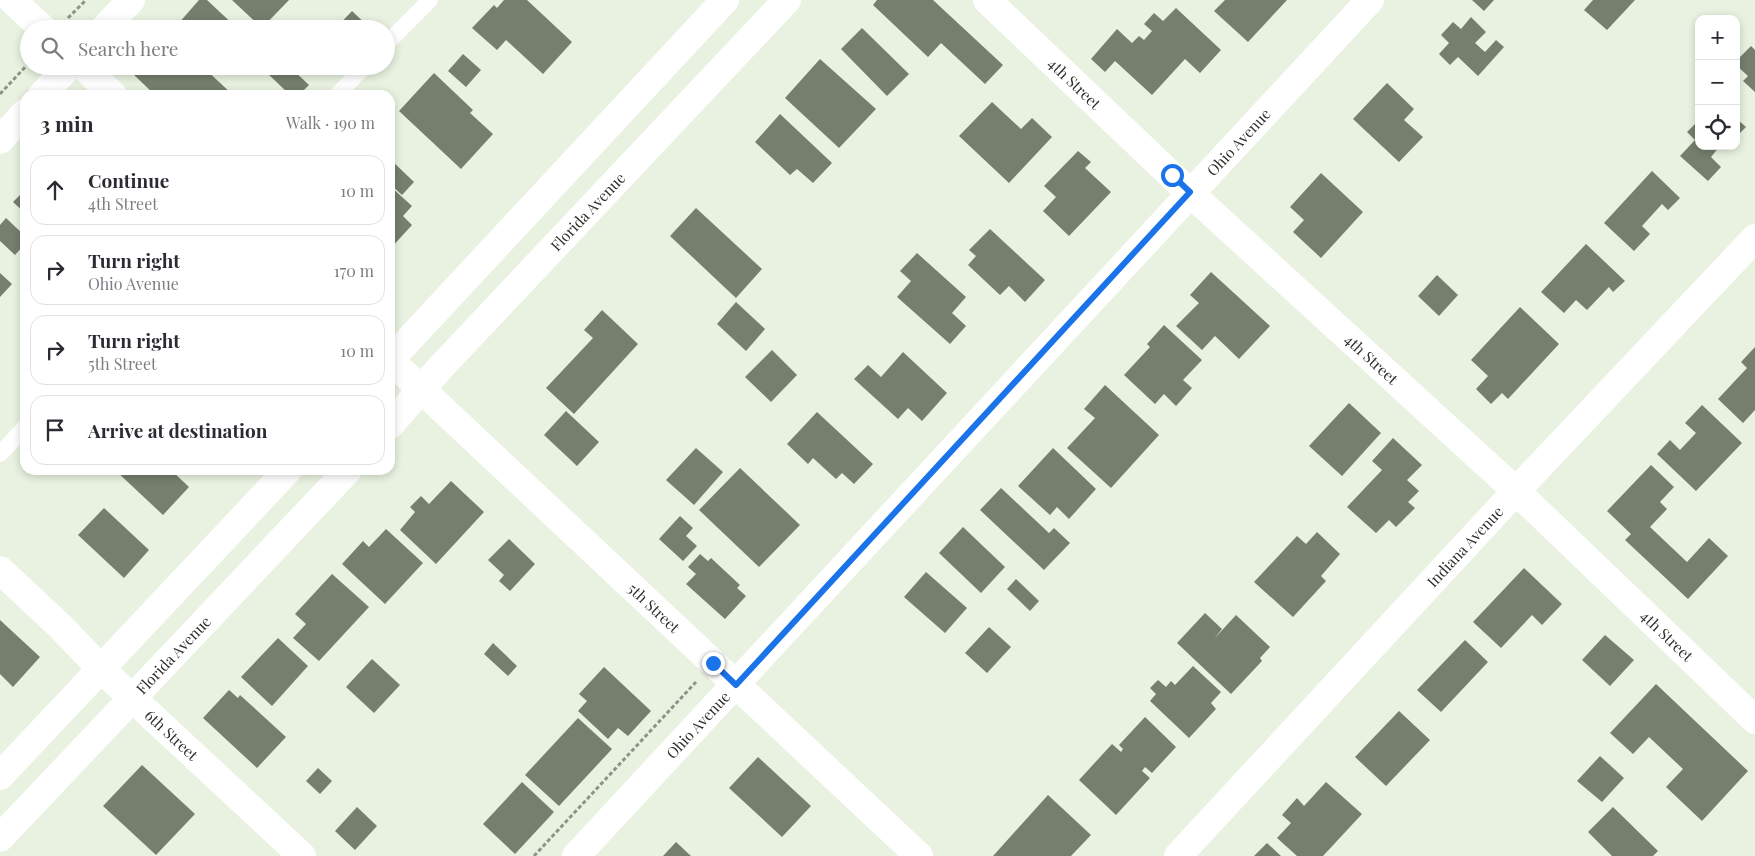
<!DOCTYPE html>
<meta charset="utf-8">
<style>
body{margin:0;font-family:"Playfair Display",serif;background:#f7f7f7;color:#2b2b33}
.controls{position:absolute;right:15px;top:15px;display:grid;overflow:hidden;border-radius:10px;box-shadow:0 2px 8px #0003}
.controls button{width:45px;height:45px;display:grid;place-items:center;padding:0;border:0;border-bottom:1px solid #e1e1e2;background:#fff;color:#2b2b33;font:25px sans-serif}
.stop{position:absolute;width:15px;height:15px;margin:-11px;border:4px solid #1a73e8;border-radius:50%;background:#fff}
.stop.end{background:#1a73e8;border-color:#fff;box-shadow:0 1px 5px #0008}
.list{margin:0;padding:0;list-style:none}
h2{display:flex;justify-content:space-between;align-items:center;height:65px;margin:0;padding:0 20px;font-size:21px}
h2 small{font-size:16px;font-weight:400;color:#7c7c81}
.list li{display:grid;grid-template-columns:32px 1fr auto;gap:15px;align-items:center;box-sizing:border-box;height:70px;margin:0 10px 10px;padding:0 10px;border:1px solid #e1e1e2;border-radius:15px}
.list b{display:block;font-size:19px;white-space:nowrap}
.list p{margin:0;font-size:16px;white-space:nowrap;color:#7c7c81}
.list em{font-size:16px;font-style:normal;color:#7c7c81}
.icon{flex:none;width:28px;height:28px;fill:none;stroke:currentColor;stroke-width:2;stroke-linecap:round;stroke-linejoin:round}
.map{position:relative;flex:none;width:1755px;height:856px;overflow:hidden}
.search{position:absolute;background:#fff;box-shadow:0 2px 8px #0003;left:20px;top:20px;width:375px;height:55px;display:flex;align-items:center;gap:12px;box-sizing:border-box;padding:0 18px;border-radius:28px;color:#7c7c81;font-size:19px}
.panel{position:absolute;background:#fff;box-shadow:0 2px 8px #0003;left:20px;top:90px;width:375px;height:385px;border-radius:15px}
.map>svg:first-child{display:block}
.building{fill:#767e6e}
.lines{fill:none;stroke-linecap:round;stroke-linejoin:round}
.path{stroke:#8d9386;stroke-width:3;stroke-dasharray:4 2.5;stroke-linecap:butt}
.service{stroke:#fff;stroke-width:16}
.minor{stroke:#fff;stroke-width:28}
.secondary{stroke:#fff;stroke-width:28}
.route{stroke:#1a73e8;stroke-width:6}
.labels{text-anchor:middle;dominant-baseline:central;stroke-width:5;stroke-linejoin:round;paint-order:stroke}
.street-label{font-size:15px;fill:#2d3029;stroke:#fff}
</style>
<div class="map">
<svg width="1755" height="856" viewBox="0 0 1755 856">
<rect width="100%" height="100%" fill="#e9f2e0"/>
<g class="building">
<polygon points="199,0 207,0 238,29 183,29 178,24"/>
<polygon points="232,0 289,0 262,28"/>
<polygon points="504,0 527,0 572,42 543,74 506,40 497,50 472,28 494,5 497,8"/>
<polygon points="877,0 933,0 1003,65 985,84 941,43 928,57 873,5"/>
<polygon points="1225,0 1287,0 1248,42 1214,11"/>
<polygon points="1472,0 1494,0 1484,11"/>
<polygon points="1593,0 1635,0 1607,30 1584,10"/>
<polygon points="1176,8 1221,50 1200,73 1185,59 1152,95 1115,61 1105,72 1091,59 1117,29 1132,43 1139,36 1144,40 1152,31 1144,24 1154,13 1163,21"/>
<polygon points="352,11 371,29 335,29"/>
<polygon points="1471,17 1486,32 1475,43 1485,52 1496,40 1504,47 1478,76 1458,57 1450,65 1439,54 1449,43 1441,35 1453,22 1461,29"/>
<polygon points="862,28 909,74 887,96 841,49"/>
<polygon points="1751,46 1755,50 1755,92 1743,81 1748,76 1736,65 1736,61"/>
<polygon points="463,54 481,70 466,87 448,71"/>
<polygon points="820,59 876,109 839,148 785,98"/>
<polygon points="138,66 202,66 233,95 155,95 132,73"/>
<polygon points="270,66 289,66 309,85 299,95 290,95 265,71"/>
<polygon points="434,73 473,110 470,113 493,134 461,169 399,111"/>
<polygon points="1387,83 1414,109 1404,120 1423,137 1399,162 1353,119"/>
<polygon points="992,102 1021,129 1032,118 1052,137 1009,183 959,136"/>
<polygon points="780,114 832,163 813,183 797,169 790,175 755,142"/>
<polygon points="1736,118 1746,127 1736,137"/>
<polygon points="1699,120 1699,146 1720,146 1711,157 1721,167 1708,181 1680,156 1695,140 1687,132"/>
<polygon points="1078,151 1091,162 1085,168 1111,192 1069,236 1043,211 1056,197 1044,186"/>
<polygon points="390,159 414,182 402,195 390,184"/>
<polygon points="1652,171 1680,198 1668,210 1662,204 1642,226 1650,234 1634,251 1604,223"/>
<polygon points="1321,173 1363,212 1321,258 1293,232 1304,220 1290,207"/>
<polygon points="390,186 412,206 403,216 412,225 390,249"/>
<polygon points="25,190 25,213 13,202"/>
<polygon points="696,208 762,269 736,298 670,236"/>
<polygon points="6,218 25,236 25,244 15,255 0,241 0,225"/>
<polygon points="990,229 1045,280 1025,302 1009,286 1000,295 968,265 976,256 969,250"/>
<polygon points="1586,244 1625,281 1613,292 1609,287 1587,310 1576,300 1564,313 1541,292"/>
<polygon points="917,253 966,297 952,313 966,326 950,344 897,297 911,281 900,271"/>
<polygon points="1211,272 1270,326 1239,359 1215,336 1202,350 1176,326 1199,303 1190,295"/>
<polygon points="0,273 12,284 0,297"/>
<polygon points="1437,275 1458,295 1439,316 1418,296"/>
<polygon points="736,302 765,329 746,351 717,324"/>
<polygon points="1520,307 1559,344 1508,399 1502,393 1491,404 1476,389 1488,376 1471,360"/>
<polygon points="602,310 638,344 574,414 546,388 593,338 584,330"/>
<polygon points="1164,325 1202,360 1183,380 1192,388 1176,406 1164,394 1155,404 1124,375 1150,347 1147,344"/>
<polygon points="1755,347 1755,410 1743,423 1718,399 1747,368 1741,362"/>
<polygon points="772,350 797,375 771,402 745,377"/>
<polygon points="903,352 947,393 922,421 908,408 898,419 854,379 868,365 881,377"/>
<polygon points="1105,385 1159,435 1111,488 1067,448 1095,418 1084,409"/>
<polygon points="1349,403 1381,433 1342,476 1309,446"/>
<polygon points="1702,405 1742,443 1696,491 1657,454 1670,440 1680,450 1696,433 1685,423"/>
<polygon points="566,411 599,442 577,466 544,435"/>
<polygon points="817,412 873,464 854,484 842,473 836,479 813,458 808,464 787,444"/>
<polygon points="1393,438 1422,465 1407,480 1419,491 1408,502 1415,508 1396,527 1389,520 1376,533 1347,507 1382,470 1372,461"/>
<polygon points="696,448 723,472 694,505 666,480"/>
<polygon points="1053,448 1096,489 1069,519 1057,507 1050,515 1018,486"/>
<polygon points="1651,465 1674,487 1660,502 1667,509 1650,527 1687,562 1709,538 1728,556 1688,599 1625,540 1631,534 1607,511"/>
<polygon points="740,468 800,525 759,567 699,510"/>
<polygon points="115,470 171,470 189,487 163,515"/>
<polygon points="451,481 484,512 436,564 400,530 415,512 410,507 421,496 429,504"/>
<polygon points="1001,488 1049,533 1054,528 1070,543 1044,570 980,510"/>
<polygon points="104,508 149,550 124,578 78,535"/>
<polygon points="680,516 693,528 686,536 697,546 683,561 659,539"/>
<polygon points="963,527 1005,567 981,593 939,553"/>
<polygon points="386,529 423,563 385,604 342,564 363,541 369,547"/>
<polygon points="1317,532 1340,554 1321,576 1326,581 1293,617 1254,582 1297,536 1306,544"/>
<polygon points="509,539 535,564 510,591 499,581 504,575 488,560"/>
<polygon points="700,554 708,561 711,558 740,585 737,588 746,596 725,619 686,584 696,574 688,567"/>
<polygon points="1524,568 1562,604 1542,625 1532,615 1501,648 1473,622"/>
<polygon points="926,572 967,608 945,633 904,597"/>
<polygon points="332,574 369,607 319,661 293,638 306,624 295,614"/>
<polygon points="1016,579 1039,601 1030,611 1007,589"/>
<polygon points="1205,613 1222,629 1214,639 1236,615 1270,647 1260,658 1262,661 1231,694 1177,643"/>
<polygon points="0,620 40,657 13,687 0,674"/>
<polygon points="989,627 1011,647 987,673 965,653"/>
<polygon points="1605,635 1634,660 1610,686 1582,660"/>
<polygon points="278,638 308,666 272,706 241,677"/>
<polygon points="1465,640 1488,662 1441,712 1417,690"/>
<polygon points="493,643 517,666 508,676 484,654"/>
<polygon points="372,659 400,685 374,713 346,687"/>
<polygon points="1193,666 1221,692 1211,703 1216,709 1189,738 1150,701 1156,694 1150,688 1158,680 1166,687 1171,681 1175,685"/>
<polygon points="604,667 651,711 628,736 618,728 608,739 578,711 587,701 579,694"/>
<polygon points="1656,684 1748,771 1702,821 1666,787 1683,769 1649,737 1633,754 1610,733"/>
<polygon points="229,690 238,698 240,695 286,737 257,768 203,718"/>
<polygon points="1399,711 1430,740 1386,786 1355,757"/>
<polygon points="1145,717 1176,747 1152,773 1145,767 1142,771 1150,778 1116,815 1079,780 1112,744 1121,752 1123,749 1119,745"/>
<polygon points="578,718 612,749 559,806 525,775"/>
<polygon points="1600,756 1624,778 1602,802 1577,781"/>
<polygon points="758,757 811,806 782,837 729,788"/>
<polygon points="142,765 195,814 156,855 103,806"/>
<polygon points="318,768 332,781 320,794 306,781"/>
<polygon points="522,782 554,812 515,854 483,824"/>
<polygon points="1326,782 1362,814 1323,856 1297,856 1277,838 1291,823 1282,815 1297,798 1304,806"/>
<polygon points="1048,795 1091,835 1071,856 993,856"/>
<polygon points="357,807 377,826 355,850 335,831"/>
<polygon points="1613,807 1658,851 1653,856 1612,856 1588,832"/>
<polygon points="676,842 691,856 663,856"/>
<polygon points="1267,843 1281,856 1254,856"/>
</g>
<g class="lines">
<g class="path">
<polyline points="68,18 86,0"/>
<polyline points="0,94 29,63"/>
<polyline points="534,856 696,682"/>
</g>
<g class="service">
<polyline points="386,44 430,0"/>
<polyline points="337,95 365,66"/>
<polyline points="0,454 25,427"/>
</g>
<g class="minor">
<polyline points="12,0 43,29"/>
<path id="s1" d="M 987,0 L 1190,193 L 1516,491 L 1755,720"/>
<polyline points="104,29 131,0"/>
<polyline points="83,66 113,95"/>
<polyline points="42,95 69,66"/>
<polyline points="0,140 25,113"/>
<path id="s2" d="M 390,360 L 919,856"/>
<path id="s3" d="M 0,570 L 61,627 L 102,670 L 302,856"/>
<path id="s4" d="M 576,856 L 1370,0"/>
<path id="s5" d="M 1178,856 L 1516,491 L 1755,238"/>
</g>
<g class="secondary">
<polyline points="390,360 725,0"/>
<path id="s6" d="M 390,425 L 441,367 L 787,0"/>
<polyline points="0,776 288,470"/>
<path id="s7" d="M 0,838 L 348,470"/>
</g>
</g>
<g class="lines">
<polyline class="route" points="713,663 736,685 1190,192 1172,175"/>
</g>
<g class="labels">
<g class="street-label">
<text stroke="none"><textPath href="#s1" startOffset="121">4th Street</textPath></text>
<text stroke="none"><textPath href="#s4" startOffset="974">Ohio Avenue</textPath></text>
<text stroke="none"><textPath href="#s6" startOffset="291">Florida Avenue</textPath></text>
<text stroke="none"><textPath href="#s1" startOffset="526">4th Street</textPath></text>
<text stroke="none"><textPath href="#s5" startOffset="422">Indiana Avenue</textPath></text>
<text stroke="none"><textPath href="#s2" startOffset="362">5th Street</textPath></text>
<text stroke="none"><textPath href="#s1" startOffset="931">4th Street</textPath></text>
<text stroke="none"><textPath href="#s7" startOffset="252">Florida Avenue</textPath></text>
<text stroke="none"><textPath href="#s4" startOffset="179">Ohio Avenue</textPath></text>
<text stroke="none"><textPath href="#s3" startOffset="238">6th Street</textPath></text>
</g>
</g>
</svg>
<div class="controls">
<button>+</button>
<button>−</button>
<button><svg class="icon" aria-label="locate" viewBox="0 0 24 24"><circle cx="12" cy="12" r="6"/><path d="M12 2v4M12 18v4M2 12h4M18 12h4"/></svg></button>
</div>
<div class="stop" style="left:1172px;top:175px"></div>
<div class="stop end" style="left:713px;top:663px"></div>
<div class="search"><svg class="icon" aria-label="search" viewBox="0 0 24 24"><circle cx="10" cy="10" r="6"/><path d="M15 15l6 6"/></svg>Search here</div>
<section class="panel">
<h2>3 min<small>Walk · 190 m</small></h2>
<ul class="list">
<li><svg class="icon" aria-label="ahead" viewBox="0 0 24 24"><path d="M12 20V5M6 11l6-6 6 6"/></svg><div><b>Continue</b><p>4th Street</p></div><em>10 m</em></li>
<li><svg class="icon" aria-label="right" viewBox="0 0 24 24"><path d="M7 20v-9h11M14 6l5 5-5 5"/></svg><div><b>Turn right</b><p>Ohio Avenue</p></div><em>170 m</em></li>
<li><svg class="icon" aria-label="right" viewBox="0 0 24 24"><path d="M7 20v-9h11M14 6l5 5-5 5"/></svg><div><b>Turn right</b><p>5th Street</p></div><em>10 m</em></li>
<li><svg class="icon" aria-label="arrive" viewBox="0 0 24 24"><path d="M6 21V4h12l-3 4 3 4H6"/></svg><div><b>Arrive at destination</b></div></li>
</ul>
</section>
</div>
